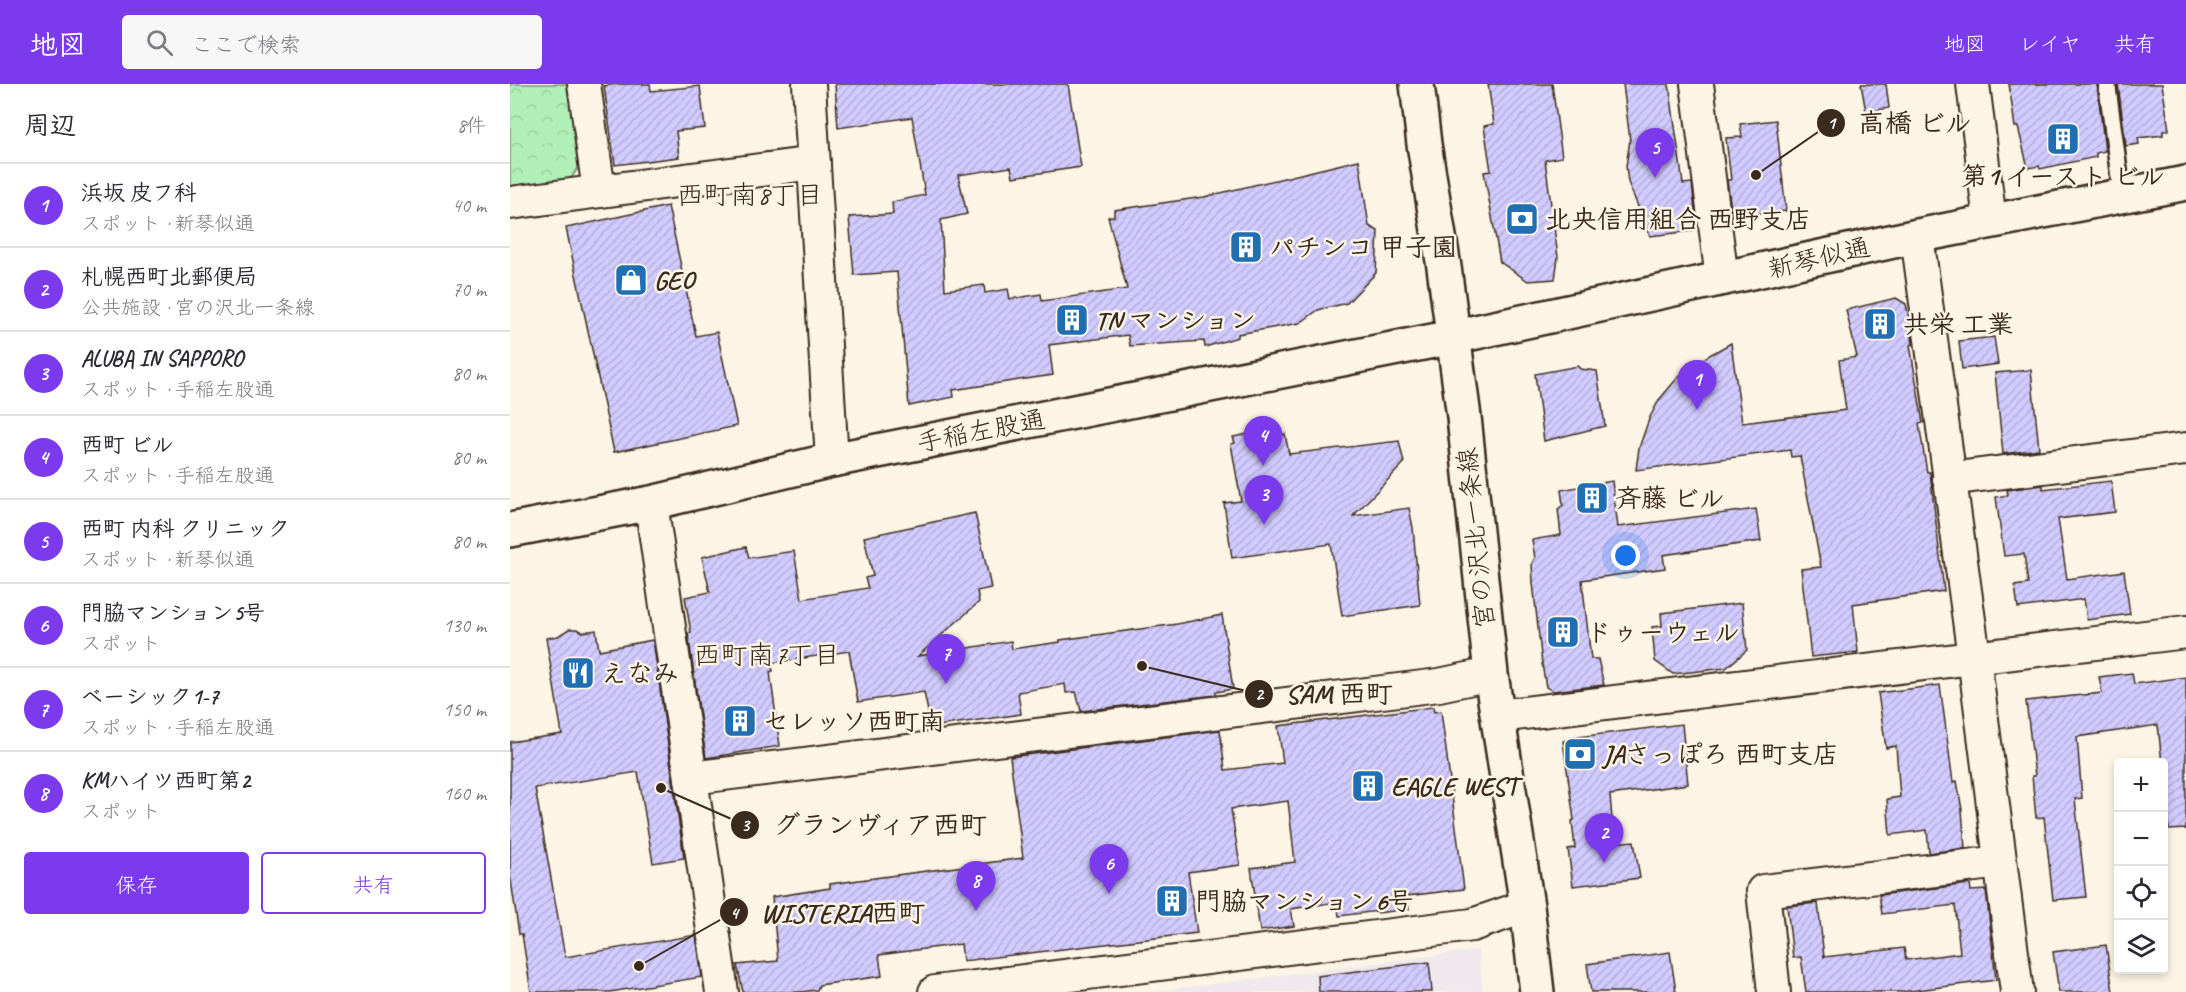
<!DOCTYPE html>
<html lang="ja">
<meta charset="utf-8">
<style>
body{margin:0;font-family:Caveat,"Klee One",sans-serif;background:#f7f7f7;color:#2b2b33}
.controls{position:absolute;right:18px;bottom:18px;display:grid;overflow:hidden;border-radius:6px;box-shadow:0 3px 9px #0003}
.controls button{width:54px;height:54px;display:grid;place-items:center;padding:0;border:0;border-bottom:2px solid #e1e1e2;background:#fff;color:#2b2b33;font:30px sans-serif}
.you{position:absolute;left:1116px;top:472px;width:21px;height:21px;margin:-15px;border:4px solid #fff;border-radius:50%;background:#1a73e8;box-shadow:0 0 0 9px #1a73e833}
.badge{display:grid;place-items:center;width:39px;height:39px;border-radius:50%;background:#7c3aed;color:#fff;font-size:20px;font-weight:700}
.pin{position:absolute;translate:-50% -50px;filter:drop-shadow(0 2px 3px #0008)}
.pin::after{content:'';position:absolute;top:32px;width:21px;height:18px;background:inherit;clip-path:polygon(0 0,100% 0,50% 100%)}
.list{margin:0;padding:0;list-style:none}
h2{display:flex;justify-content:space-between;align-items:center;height:78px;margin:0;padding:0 24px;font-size:26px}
h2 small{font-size:20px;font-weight:400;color:#7c7c81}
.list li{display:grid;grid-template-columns:39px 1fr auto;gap:18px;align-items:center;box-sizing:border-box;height:84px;padding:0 24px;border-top:2px solid #e1e1e2}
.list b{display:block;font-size:22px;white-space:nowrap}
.list p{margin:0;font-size:20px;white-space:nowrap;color:#7c7c81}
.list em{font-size:20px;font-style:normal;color:#7c7c81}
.actions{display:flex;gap:12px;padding:18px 24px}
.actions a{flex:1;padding:14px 0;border:2px solid #7c3aed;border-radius:6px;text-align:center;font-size:21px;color:#7c3aed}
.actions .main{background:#7c3aed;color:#fff}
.icon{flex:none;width:33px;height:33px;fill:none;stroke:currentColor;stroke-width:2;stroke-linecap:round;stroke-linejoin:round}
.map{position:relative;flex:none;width:1676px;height:908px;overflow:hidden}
header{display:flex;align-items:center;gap:36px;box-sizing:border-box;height:84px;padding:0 30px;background:#7c3aed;color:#fff}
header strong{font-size:28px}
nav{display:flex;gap:33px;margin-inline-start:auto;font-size:21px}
.search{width:420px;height:54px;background:#f7f7f7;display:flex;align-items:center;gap:15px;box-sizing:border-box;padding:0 21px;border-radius:6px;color:#7c7c81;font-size:22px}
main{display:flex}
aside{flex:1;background:#fff}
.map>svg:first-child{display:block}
.built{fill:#efe8ec}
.park{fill:url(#park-crowns);stroke:#768d6b;stroke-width:1.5}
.building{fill:url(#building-hatch);stroke:#3b2a1e;stroke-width:1.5}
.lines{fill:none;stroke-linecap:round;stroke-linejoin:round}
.service-casing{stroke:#3b2a1e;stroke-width:21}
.minor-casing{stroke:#3b2a1e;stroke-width:36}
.tertiary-casing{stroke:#3b2a1e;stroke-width:38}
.primary-casing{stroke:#3b2a1e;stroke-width:38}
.service{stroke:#fcf5e5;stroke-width:16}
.minor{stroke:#fcf5e5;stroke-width:32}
.tertiary{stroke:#fcf5e5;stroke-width:33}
.primary{stroke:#fcf5e5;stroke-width:33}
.labels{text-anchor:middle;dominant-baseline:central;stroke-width:5;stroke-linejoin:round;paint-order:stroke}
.poi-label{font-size:26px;font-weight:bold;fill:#3b2a1e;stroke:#fcf5e5;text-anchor:start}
.street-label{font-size:26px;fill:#3b2a1e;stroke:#fcf5e5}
.neighbourhood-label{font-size:27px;fill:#3b2a1e;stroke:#fcf5e5}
.leader{fill:none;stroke:#3b2a1e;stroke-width:2}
.callout-dot{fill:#3b2a1e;stroke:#fcf5e5;stroke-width:2}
.mark-label{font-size:18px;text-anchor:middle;font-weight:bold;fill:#fff}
.callout-label{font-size:27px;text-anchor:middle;font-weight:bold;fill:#3b2a1e;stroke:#fcf5e5;stroke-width:5;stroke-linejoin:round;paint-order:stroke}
</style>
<header>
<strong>地図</strong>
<div class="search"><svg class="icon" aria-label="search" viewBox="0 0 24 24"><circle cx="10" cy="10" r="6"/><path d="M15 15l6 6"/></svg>ここで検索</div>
<nav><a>地図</a><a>レイヤ</a><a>共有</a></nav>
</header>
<main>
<aside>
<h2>周辺<small>8件</small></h2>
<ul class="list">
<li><span class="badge">1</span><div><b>浜坂 皮フ科</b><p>スポット · 新琴似通</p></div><em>40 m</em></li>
<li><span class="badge">2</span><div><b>札幌西町北郵便局</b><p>公共施設 · 宮の沢北一条線</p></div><em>70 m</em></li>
<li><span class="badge">3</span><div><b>ALUBA IN SAPPORO</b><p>スポット · 手稲左股通</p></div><em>80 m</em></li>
<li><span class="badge">4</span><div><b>西町 ビル</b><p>スポット · 手稲左股通</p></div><em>80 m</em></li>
<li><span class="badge">5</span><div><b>西町 内科 クリニック</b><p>スポット · 新琴似通</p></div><em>80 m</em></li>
<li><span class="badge">6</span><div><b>門脇マンション5号</b><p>スポット</p></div><em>130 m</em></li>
<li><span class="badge">7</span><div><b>ベーシック1-7</b><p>スポット · 手稲左股通</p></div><em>150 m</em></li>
<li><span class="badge">8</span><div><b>KMハイツ西町第2</b><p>スポット</p></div><em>160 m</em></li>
</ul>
<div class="actions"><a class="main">保存</a><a>共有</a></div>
</aside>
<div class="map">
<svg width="1676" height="908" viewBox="0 0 1676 908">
<defs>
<pattern id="park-crowns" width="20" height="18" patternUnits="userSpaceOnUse" patternTransform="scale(1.5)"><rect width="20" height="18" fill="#b0f0b8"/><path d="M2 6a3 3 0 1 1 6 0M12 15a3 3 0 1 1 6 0" fill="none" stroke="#98ce9e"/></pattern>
<pattern id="building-hatch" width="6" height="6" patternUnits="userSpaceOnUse" patternTransform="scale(1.5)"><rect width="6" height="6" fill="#d1cbfe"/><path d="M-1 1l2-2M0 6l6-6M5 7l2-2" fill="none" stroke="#b4aed9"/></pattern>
</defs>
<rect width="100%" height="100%" fill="#fcf5e5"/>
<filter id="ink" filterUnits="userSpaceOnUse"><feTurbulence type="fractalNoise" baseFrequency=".0167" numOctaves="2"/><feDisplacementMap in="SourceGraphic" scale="12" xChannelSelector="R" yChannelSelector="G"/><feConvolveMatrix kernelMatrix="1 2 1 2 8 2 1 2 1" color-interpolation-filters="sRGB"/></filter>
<g filter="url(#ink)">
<polygon class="built" points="968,866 973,908 640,908"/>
<polygon class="park" points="0,0 59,0 70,82 61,94 0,102"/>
<g class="building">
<polygon points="107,0 140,0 141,7 190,2 195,44 166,47 169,73 105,81 94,2"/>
<polygon points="325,0 558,0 571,83 503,93 501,83 448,91 457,130 431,136 435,206 474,201 475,209 498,205 500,215 531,210 532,217 617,205 598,133 604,132 604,126 694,113 849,76 859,142 868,147 866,189 837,219 808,226 790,239 728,250 728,253 695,263 694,257 620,262 618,251 539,261 543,291 443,306 444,313 399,322 387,188 344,191 339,133 383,130 382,118 415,111 402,33 328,44"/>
<polygon points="978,0 1042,0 1052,73 1035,76 1048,173 1045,195 1018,197 990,178 974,88 981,87 974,42 984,40"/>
<polygon points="1113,0 1159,0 1173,100 1182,99 1186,136 1181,137 1182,147 1140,152 1118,98 1116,82 1120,56"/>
<polygon points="1351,0 1376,0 1379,24 1356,28"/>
<polygon points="1499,0 1587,0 1595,67 1586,69 1586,73 1530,85 1529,82 1518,84 1508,43 1505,43"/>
<polygon points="1608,0 1652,0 1659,46 1653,47 1653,51 1628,54 1629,60 1616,62"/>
<polygon points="1266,36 1276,127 1222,132 1217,96 1221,96 1216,54 1232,53 1230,40"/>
<polygon points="158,122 186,252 207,248 227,342 104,368 56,144"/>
<polygon points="1386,214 1396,220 1401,243 1403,260 1400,261 1413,339 1409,340 1417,388 1420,388 1434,507 1343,520 1348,568 1301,573 1291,485 1311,483 1290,372 1281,373 1280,366 1126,386 1129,364 1139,335 1149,316 1164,298 1180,282 1221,259 1232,339 1336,326 1329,276 1347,273 1336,226"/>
<polygon points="1484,253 1488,280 1452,285 1449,257"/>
<polygon points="1068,282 1070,285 1087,287 1095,342 1034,357 1025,290"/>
<polygon points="1521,286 1529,365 1493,370 1485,289"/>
<polygon points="761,345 763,351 775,350 779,370 889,357 894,379 843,432 899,424 903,444 910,521 832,532 821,460 722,474 714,419 731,417 721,360 725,359 723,353"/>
<polygon points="1102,397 1108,443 1246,425 1251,457 1153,471 1155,484 1072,496 1081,575 1088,575 1094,601 1043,607 1036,603 1032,580 1023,499 1022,479 1025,474 1022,456 1051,451 1048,425 1053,421 1051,406"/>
<polygon points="1601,397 1605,428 1548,435 1557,495 1614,487 1620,530 1577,536 1574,515 1508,524 1505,502 1518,500 1514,470 1494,472 1486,413 1498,411 1497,406 1533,401 1533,405"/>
<polygon points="465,429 481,504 467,507 469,518 408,572 501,557 502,565 550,558 550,556 667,540 712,531 723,605 706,608 706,611 571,627 566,608 556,609 555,600 508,608 511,630 428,642 425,636 420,637 414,608 348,618 339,567 261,579 263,587 260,588 270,662 196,674 178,549 181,549 175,513 200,508 192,473 236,463 239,474 284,467 292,515 358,504 355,494 363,492 354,453"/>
<polygon points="1232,519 1237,566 1216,584 1163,590 1145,577 1142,543 1152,542 1151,529"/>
<polygon points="59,545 67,545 73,548 86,546 89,566 143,556 174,774 143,779 128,688 25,704 55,873 186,851 192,893 100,908 21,908 12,850 9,850 0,790 0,658 52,650 36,554 48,552"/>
<polygon points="1622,589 1624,600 1676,593 1676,745 1659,746 1648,641 1567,653 1572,714 1565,715 1576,813 1543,816 1534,733 1526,734 1522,692 1525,692 1516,617 1592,609 1589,593"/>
<polygon points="1430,601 1443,698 1447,697 1452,726 1455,764 1419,769 1417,746 1380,751 1377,715 1390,713 1386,662 1376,664 1368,609"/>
<polygon points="923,623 924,628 931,627 954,805 897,812 899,825 868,829 868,827 829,832 827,818 781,825 784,842 750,847 741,784 785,778 778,717 721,725 730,781 678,788 687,849 453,877 451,860 369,871 372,892 309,901 307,906 291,908 233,908 227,881 268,877 262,813 320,804 320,800 513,774 500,673 710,646 715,686 773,679 768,642"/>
<polygon points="1172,640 1178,700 1100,711 1104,759 1124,757 1130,794 1063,802 1058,765 1065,764 1062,737 1064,736 1053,657 1068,653"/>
<polygon points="1460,800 1461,807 1476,806 1486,896 1392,908 1296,908 1291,873 1283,874 1277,822 1308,819 1314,873 1394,864 1396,876 1450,869 1445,821 1372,830 1369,811"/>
<polygon points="1596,861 1603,908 1549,908 1543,868"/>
<polygon points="1160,868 1166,908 1081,908 1077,880"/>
<polygon points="919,878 922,908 809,908 808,892"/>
</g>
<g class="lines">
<defs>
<polyline id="service" points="1597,0 1612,112"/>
<g id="minor">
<polyline points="74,0 89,107"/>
<polyline points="299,0 322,376"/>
<polyline points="1187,0 1212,195"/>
<polyline points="1463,0 1480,137"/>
<polyline points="0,119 304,79"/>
<polyline points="1407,152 1464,573 1507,908"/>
<polyline points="1439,395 1676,365"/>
<polyline points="141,419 212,908"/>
<polyline points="989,632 1676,548"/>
<polyline points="181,694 929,601 981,590"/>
<polyline points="425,908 962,841 1017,822"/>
<polyline points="1264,908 1253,807 1490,778"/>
</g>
<polyline id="tertiary" points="0,446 141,419 322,376 943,253 1407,152 1676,99"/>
<polyline id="primary" points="907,0 914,60 934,183 954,333 981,590 1017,822 1027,908"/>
</defs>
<use href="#service" class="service-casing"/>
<use href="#minor" class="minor-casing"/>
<use href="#tertiary" class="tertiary-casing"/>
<use href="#primary" class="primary-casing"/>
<use href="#service" class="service"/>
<use href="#minor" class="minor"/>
<use href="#tertiary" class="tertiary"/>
<use href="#primary" class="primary"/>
</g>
</g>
<defs>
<symbol id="building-square" viewBox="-11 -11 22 22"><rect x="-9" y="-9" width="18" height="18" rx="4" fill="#1f6fb2" stroke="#fcf5e5"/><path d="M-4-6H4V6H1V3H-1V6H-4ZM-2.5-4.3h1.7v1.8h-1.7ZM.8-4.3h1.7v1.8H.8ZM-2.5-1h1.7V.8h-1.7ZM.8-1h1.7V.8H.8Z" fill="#fff"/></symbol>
<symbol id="bank-square" viewBox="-11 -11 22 22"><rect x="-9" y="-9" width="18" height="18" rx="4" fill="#1f6fb2" stroke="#fcf5e5"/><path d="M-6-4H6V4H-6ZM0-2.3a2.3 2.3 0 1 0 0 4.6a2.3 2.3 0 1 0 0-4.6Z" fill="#fff"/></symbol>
<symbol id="shop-square" viewBox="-11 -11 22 22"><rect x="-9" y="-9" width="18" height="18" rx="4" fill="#1f6fb2" stroke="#fcf5e5"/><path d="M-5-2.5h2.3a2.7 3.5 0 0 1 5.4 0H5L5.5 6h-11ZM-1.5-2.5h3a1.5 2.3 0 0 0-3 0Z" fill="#fff"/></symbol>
<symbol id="restaurant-square" viewBox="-11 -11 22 22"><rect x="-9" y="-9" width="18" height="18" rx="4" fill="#1f6fb2" stroke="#fcf5e5"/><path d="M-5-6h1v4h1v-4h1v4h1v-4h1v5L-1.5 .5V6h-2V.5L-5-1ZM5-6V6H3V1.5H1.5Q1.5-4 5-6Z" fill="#fff"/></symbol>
</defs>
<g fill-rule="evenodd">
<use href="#building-square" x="1534" y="36" width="38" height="38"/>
<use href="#bank-square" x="993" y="116" width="38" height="38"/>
<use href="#building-square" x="717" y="144" width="38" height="38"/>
<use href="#shop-square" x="102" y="177" width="38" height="38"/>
<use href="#building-square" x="543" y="217" width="38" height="38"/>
<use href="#building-square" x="1351" y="221" width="38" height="38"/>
<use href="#building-square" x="1063" y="395" width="38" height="38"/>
<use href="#building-square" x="1034" y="529" width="38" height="38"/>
<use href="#restaurant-square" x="49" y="570" width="38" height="38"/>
<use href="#building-square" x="211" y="618" width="38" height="38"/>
<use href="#bank-square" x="1051" y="651" width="38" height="38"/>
<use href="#building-square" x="839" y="683" width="38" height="38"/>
<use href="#building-square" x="643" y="798" width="38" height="38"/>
</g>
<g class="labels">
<g class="poi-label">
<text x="1553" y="92" text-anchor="middle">第1 イースト ビル</text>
<text x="1035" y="135">北央信用組合 西野支店</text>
<text x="759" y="163">パチンコ 甲子園</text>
<text x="144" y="196">GEO</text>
<text x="585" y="236">TN マンション</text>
<text x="1393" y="240">共栄 工業</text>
<text x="1105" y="414">斉藤 ビル</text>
<text x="1076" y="548">ドゥーウェル</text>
<text x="91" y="589">えなみ</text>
<text x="253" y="637">セレッソ西町南</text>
<text x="1093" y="670">JAさっぽろ 西町支店</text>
<text x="881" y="702">EAGLE WEST</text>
<text x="685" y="817">門脇マンション6号</text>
</g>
<g class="street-label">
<text transform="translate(1309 174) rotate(-13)">新琴似通</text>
<text transform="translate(471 347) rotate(-11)">手稲左股通</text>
<text transform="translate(966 454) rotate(-96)">宮の沢北一条線</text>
</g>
<g class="neighbourhood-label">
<text x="240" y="111">西町南8丁目</text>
<text x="257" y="571">西町南7丁目</text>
</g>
</g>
<path class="leader" d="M1246 91L1321 39M632 582L749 610M151 704L235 741M129 882L224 828"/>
<g class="callout-dot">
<circle cx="1246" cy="91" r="6"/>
<circle cx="632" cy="582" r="6"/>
<circle cx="151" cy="704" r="6"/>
<circle cx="129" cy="882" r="6"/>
<circle cx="1321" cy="39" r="15"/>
<circle cx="749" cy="610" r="15"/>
<circle cx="235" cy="741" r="15"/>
<circle cx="224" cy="828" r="15"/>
</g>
<g class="mark-label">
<text x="1321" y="45">1</text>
<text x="749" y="616">2</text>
<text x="235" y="747">3</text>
<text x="224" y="835">4</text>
</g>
<g class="callout-label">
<text x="1405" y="48">高橋 ビル</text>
<text x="829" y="619">SAM 西町</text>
<text x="370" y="750">グランヴィア西町</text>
<text x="333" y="838">WISTERIA西町</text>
</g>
</svg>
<div class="controls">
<button>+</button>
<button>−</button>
<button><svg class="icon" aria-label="locate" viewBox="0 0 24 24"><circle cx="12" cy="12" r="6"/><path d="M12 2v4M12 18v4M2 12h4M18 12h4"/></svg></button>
<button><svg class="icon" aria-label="layers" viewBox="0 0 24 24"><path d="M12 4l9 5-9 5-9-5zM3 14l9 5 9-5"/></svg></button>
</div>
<div class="you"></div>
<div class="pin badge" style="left:1187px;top:326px">1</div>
<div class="pin badge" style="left:1094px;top:779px">2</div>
<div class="pin badge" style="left:754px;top:441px">3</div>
<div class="pin badge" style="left:753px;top:382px">4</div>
<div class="pin badge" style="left:1145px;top:94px">5</div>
<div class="pin badge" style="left:599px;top:810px">6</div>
<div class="pin badge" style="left:436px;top:600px">7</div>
<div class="pin badge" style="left:466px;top:827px">8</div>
</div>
</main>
